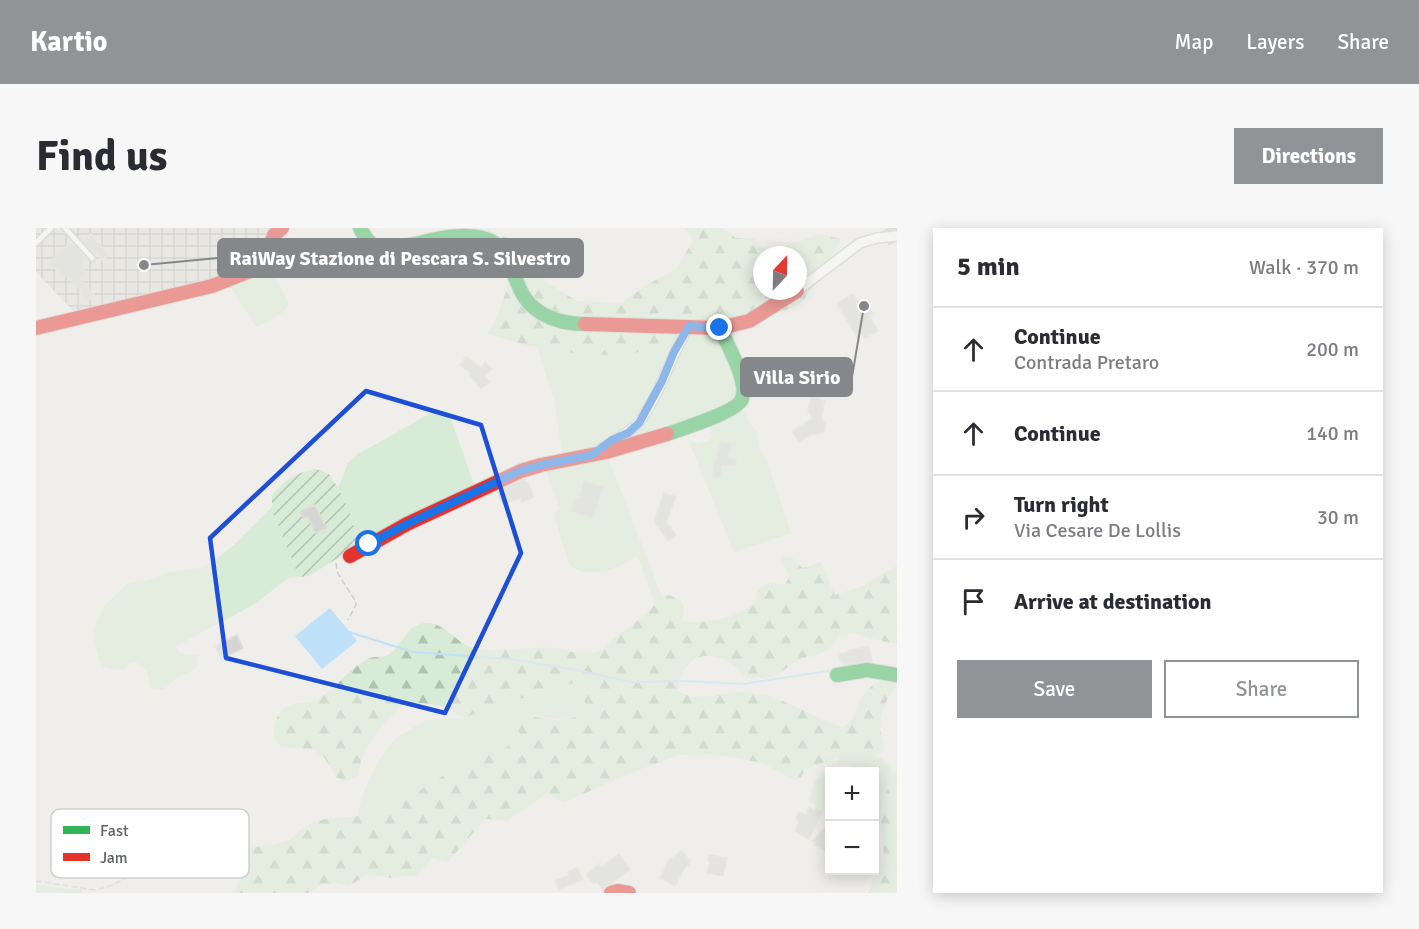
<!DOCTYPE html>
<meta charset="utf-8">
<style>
body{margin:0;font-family:Signika,sans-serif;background:#f7f7f7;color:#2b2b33}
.controls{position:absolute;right:18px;bottom:18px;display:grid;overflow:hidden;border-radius:0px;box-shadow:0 3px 15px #0003}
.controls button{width:54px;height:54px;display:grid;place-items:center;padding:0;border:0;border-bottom:2px solid #e1e1e2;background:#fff;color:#2b2b33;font:30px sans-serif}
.compass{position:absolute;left:717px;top:18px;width:54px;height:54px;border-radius:50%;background:#fff;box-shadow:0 3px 15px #0003;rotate:22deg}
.stop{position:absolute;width:18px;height:18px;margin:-14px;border:4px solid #1a73e8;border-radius:50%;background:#fff}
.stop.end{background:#1a73e8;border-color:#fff;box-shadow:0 2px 6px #0008}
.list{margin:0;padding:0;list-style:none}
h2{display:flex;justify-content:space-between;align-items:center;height:78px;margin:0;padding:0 24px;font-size:26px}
h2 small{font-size:20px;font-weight:400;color:#7c7c81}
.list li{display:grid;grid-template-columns:39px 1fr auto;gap:18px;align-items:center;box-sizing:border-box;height:84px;padding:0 24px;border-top:2px solid #e1e1e2}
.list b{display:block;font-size:22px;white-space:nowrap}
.list p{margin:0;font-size:20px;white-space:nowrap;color:#7c7c81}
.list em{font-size:20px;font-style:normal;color:#7c7c81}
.actions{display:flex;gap:12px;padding:18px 24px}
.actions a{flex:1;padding:14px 0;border:2px solid #919496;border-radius:0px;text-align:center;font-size:21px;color:#919496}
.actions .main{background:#919496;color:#fff}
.icon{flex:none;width:33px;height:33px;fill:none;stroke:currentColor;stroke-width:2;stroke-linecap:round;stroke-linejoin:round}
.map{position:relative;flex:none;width:861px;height:665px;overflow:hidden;border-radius:0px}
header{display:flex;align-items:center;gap:36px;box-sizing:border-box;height:84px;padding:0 30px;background:#919496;color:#fff}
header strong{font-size:28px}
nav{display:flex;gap:33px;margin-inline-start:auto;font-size:21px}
.intro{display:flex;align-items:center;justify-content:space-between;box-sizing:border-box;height:144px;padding:0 36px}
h1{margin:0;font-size:42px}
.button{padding:15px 27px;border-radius:0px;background:#919496;color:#fff;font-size:21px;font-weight:700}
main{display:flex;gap:36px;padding:0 36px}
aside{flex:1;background:#fff;border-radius:0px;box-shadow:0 3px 15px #0003}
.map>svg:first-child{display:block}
.industrial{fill:url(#industrial-grid)}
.grass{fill:#d8ebd6}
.forest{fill:url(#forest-firs);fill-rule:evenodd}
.garden{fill:url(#garden-furrows)}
.water{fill:#bfe0f9}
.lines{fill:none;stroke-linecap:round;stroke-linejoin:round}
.stream{stroke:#bfe0f9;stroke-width:2}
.building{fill:#d6d5d3;stroke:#deddd9;stroke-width:1.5}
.highway-tunnel{stroke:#cbcbca;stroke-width:16;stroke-dasharray:16 8;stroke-linecap:butt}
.lane-casing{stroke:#cbcccc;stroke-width:8}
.street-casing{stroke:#cbcccc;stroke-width:12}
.fast-casing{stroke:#cacacb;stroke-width:16}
.jam-casing{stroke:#cacacb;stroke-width:16}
.path{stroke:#cacfcc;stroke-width:1.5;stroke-dasharray:6 3;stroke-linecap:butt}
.lane{stroke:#fdfcfc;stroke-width:4.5}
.street{stroke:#fdfcfc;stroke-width:9}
.fast{stroke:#30b455;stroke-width:14}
.jam{stroke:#e5322d;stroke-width:14}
.route{stroke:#1a73e8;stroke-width:8}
.marked{fill:none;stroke:#1d4ed8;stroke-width:4.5;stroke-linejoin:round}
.key{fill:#fff;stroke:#cfd0d2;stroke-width:1.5}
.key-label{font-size:16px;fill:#5f6368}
.leader{fill:none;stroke:#84888a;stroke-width:2}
.callout-dot{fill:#84888a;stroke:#fff;stroke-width:2}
.callout{fill:#84888a;stroke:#84888a;stroke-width:2}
.callout-label{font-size:20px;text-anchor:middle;font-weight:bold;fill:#fff}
</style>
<header>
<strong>Kartio</strong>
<nav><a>Map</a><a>Layers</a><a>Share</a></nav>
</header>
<div class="intro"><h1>Find us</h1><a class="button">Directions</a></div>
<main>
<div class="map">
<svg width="861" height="665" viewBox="0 0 861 665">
<defs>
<pattern id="industrial-grid" width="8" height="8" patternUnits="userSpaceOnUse" patternTransform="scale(1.5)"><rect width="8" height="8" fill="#dfddda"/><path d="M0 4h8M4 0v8" fill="none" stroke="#b8b7b5"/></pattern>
<pattern id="forest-firs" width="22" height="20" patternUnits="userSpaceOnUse" patternTransform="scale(1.5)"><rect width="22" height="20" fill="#d8ebd6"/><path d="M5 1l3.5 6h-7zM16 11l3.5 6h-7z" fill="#b2c2b1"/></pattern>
<pattern id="garden-furrows" width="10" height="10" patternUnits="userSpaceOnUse" patternTransform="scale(1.5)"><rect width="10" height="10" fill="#d8ebd6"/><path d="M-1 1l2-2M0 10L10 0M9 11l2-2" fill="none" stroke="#b2c2b1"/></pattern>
</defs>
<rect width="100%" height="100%" fill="#efeeea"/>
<polygon class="industrial" points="0,0 241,0 221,11 233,30 174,55 41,87 0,44"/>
<g class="grass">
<path d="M 237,40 L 240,51 L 253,75 C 248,88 231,93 220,99 L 195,59 Z"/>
<polygon points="669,102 680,102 705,160 701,172 626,204 530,227 526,222 518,172 501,119 546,127 595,127 627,114 655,107"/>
<polygon points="411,180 439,259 326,315 319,303 315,288 302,260 312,235 323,225 344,214 395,185"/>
<polygon points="709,183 713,194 721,203 723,219 725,225 729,228 755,305 698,324 651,209 660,216 672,213 677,209 672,196"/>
<path d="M 571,227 L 626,369 L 626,373 L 623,376 L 619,376 L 601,327 C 596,331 590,335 584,338 C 570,344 542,350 533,335 L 517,285 L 524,282 L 510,242 Z"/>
<path d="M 236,279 L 236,282 L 263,349 L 252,350 L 219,376 L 140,418 C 142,428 154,427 162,427 L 161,438 L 156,443 L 144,447 L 127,462 L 115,461 L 111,443 L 100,434 L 93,435 L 89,441 L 80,442 L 70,440 L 64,435 L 57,403 L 64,388 L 67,379 L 91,356 L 114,352 L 133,344 L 166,340 L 179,332 L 198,317 Z"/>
<path d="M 539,454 L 555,485 C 534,492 515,492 494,487 L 482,497 L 485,510 L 467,521 L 433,531 L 367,573 L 323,588 L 324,576 L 330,558 L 344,530 L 360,510 L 390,492 L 429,490 L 466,473 L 494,469 L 513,460 Z"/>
<path d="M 830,522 C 843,526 851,534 858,545 L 850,565 L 845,591 L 839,598 L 838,544 C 826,543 816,536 803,535 L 803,529 L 815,523 Z"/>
<path d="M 801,542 L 803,543 L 794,544 L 793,583 L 790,585 L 772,573 C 776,568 775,565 777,559 C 780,549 791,543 801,542 Z"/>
<polygon points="0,657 29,661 45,661 47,665 0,665"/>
</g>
<g class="forest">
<path d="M 647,0 L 686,0 L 700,10 L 718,10 L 733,25 L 763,13 L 785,6 L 805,11 L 790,39 L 764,77 L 735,87 L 691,92 L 655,107 L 627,114 L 595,127 L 546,127 L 490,117 L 452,106 L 462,86 L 473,55 L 466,8 L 497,18 L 509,53 L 541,73 L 585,75 L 609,58 L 640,41 L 657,13 L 653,5 ZM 726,27 L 762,27 L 762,63 L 726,63 Z"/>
<path d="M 748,328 L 755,329 L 767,340 L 785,334 L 799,367 L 827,358 L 850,343 L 861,338 L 861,416 L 832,410 L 817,405 L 803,408 L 796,418 L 788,424 L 778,428 L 765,430 L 741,447 L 729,450 L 711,450 C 694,429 665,415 646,444 C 643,449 643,457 642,463 L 656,469 L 677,468 L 703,464 L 736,468 L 795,495 L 807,499 C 810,497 813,496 815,493 C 818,490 819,484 820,480 C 828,462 841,449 861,451 L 861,457 C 850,470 842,488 845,505 C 846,517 850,516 844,528 C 828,518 818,523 802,529 C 791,534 780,537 769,541 L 765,549 L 759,552 L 726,535 L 680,526 L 644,527 L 594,545 L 527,575 L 511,565 L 471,593 L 449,591 L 412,634 L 396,630 L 381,647 L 354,650 L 332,646 L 313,658 L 298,655 L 286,657 L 272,665 L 198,665 L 203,653 L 201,632 L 206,624 L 218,619 L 238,617 L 254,612 L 263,602 L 277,594 L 289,591 L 323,588 L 367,573 L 433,531 L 467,521 L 485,510 L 481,497 L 486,488 C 495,487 501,490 510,491 C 525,493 541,490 554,485 L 539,455 L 513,460 L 494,469 L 466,473 L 429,490 L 410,479 L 386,475 L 367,477 C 345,499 326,516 322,548 L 309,554 L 300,549 L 288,529 L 277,521 L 245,519 C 236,510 236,497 243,486 C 254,471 265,478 280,472 C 297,464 308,447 322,437 C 326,435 330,431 334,430 C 340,428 346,430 352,427 C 367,418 368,398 389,395 C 405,393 419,412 432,418 C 455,428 494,417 519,420 C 534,422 549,430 564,423 C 569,421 573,414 577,411 C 592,399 607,390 619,376 L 623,376 L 626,373 L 626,369 L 633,367 L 645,373 L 648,378 L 645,393 C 661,396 692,392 707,383 C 712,380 717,375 722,372 L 721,363 L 733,354 L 749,357 L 753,349 C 752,342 747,338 745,331 Z"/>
<polygon points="861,538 861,665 833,665 837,652 848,632 845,591 850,565"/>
</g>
<path class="garden" d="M 280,241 L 293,246 L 302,260 L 315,288 L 319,303 L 326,315 L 273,348 L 263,349 L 236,282 L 236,267 C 251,250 259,245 280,241 Z"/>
<polygon class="water" points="294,380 321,413 286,441 259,408"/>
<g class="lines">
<g class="stream">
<polyline points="313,404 377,424 474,431 535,441 596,454 648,453 707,456 799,442"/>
<polyline points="843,437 861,440"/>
</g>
</g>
<g class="building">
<polygon points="55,6 72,26 67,33 59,23 57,25 47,13"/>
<polygon points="35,14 51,31 46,36 48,37 46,39 51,45 44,51 58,67 52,73 43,64 45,62 27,45 26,47 13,35"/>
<polygon points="817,66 824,76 830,73 837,86 833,88 842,103 829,110 827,106 821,109 801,75"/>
<polygon points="430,128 445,140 449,134 456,141 448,148 454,154 445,161 433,146 435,145 424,137"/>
<polygon points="775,168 784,170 784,172 789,173 785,190 789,196 788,204 782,206 775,206 763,214 756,203 777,190 772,183"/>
<polygon points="685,213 696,216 692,230 700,230 700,237 685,237 685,249 677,249 677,237 678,237"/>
<polygon points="488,251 490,255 492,254 498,269 486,274 485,270 467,276 462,264"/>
<polygon points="548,253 567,259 557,290 535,283 540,269 543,270"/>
<polygon points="628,265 640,269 630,294 640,307 632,313 618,293"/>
<polygon points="279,277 287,295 288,295 291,300 279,305 272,288 267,290 264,283"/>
<polygon points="201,407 207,420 186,431 179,418"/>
<polygon points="833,419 836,434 830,433 808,437 808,435 805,435 803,426 812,424 812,422"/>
<polygon points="773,579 779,583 780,580 786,584 773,611 759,603 763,594 761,593 762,591 760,590 763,584 770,587"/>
<polygon points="794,595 794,625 778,617 780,615 776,613"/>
<polygon points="646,623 655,634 648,641 639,658 624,650 633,632"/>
<polygon points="583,626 594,641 576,655 569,658 567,662 561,654 558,656 550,647 563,636 565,640"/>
<polygon points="673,627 691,630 687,648 671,645 674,633 672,633"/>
<polygon points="540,640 541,642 542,641 547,651 523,662 519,653 533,647 532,644"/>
</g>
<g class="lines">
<polyline class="highway-tunnel" points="852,0 861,16"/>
<defs>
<g id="lane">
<polyline points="29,0 56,30"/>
<polyline points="0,15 15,0"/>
</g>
<g id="street">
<polyline points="762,62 824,15 841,10 861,8"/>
<path d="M 561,224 C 574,213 593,207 603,194 C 624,167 634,129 653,98"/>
</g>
<g id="fast">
<path d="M 324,0 C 329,10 335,19 346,21 C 353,23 362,19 369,18 C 395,13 423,3 450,11 C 474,18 476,51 489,70 C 502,89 527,96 549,96"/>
<path d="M 631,206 C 645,201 701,184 706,171 C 713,153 691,117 684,100"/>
<polyline points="801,447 831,442 861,447"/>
</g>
<g id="jam">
<polyline points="549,96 684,100 713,93 761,63"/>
<polyline points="0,100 176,58 242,32 234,17 238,7 246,0"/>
<polyline points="314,328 371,296 485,243 505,237 570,224 631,206"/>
<polyline points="575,665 582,663 593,665"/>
</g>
</defs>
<use href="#lane" class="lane-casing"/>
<use href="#street" class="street-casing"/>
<use href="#fast" class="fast-casing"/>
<use href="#jam" class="jam-casing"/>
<g class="path">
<polyline points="300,335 301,343 305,351 319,372 320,377 312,392"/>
<path d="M 0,653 L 59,662 C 76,659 87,651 102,643 C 128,629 159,618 189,618"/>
</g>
<use href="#lane" class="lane"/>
<use href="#street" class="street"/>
<use href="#fast" class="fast"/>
<use href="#jam" class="jam"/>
</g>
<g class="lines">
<polyline class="route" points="333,316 371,296 484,243 505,237 556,227 576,212 592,205 603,195 613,177 626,153 638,124 653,98 684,100"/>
</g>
<path d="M0 0H861V665H0ZM 330,163 L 445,197 L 485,325 L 409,485 L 190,430 L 174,310 Z" fill="#efeeea" fill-opacity=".55" fill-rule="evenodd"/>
<path class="marked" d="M 330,163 L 445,197 L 485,325 L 409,485 L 190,430 L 174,310 Z"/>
<rect x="15" y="581" width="198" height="69" rx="9" class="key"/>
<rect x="27" y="598" width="27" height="8" fill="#30b455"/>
<rect x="27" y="625" width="27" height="8" fill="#e5322d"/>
<g class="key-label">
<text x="64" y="608">Fast</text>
<text x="64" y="635">Jam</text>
</g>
<path class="leader" d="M108 37L182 30M828 78L816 149"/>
<g class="callout-dot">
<circle cx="108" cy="37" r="6"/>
<circle cx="828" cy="78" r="6"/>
</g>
<g class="callout">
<rect x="182" y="11" width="365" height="38" rx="6"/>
<rect x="705" y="130" width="111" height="38" rx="6"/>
</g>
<g class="callout-label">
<text x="364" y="37">RaiWay Stazione di Pescara S. Silvestro</text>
<text x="761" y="156">Villa Sirio</text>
</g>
</svg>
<div class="controls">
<button>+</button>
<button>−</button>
</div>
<svg class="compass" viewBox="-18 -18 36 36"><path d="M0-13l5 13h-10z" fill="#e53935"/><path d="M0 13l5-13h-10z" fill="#7c7c81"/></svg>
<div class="stop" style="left:333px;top:316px"></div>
<div class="stop end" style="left:684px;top:100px"></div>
</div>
<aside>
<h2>5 min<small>Walk · 370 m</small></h2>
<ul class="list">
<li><svg class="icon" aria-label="ahead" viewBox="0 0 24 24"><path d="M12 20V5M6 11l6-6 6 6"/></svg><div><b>Continue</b><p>Contrada Pretaro</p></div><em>200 m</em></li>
<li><svg class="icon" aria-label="ahead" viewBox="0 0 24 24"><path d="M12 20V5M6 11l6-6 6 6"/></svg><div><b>Continue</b></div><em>140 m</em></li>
<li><svg class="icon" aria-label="right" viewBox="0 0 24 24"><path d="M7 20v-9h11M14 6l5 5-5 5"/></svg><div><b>Turn right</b><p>Via Cesare De Lollis</p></div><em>30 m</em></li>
<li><svg class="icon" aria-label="arrive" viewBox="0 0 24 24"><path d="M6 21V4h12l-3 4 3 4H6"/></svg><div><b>Arrive at destination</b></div></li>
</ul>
<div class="actions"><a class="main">Save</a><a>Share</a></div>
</aside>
</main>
